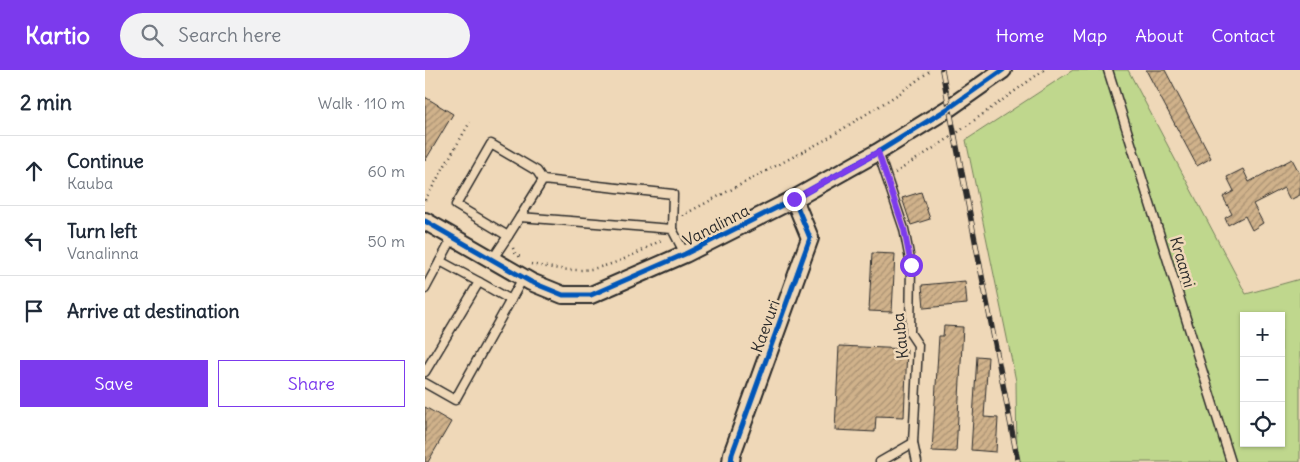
<!DOCTYPE html>
<meta charset="utf-8">
<style>
body{margin:0;font-family:Delius,sans-serif;background:#f2f2f3;color:#1f2937}
.controls{position:absolute;right:15px;bottom:15px;display:grid;overflow:hidden;border-radius:0px;box-shadow:0 1px 4px #0004}
.controls button{width:45px;height:45px;display:grid;place-items:center;padding:0;border:0;border-bottom:1px solid #e0e1e3;background:#fff;color:#1f2937;font:25px sans-serif}
.stop{position:absolute;width:15px;height:15px;margin:-11px;border:4px solid #7c3aed;border-radius:50%;background:#fff}
.stop.end{background:#7c3aed;border-color:#fff;box-shadow:0 1px 5px #0008}
.list{margin:0;padding:0;list-style:none}
h2{display:flex;justify-content:space-between;align-items:center;height:65px;margin:0;padding:0 20px;font-size:21px}
h2 small{font-size:16px;font-weight:400;color:#747a83}
.list li{display:grid;grid-template-columns:32px 1fr auto;gap:15px;align-items:center;box-sizing:border-box;height:70px;padding:0 20px;border-top:1px solid #e0e1e3}
.list b{display:block;font-size:19px;white-space:nowrap}
.list p{margin:0;font-size:16px;white-space:nowrap;color:#747a83}
.list em{font-size:16px;font-style:normal;color:#747a83}
.actions{display:flex;gap:10px;padding:15px 20px}
.actions a{flex:1;padding:11px 0;border:1px solid #7c3aed;border-radius:0px;text-align:center;font-size:18px;color:#7c3aed}
.actions .main{background:#7c3aed;color:#fff}
.icon{flex:none;width:28px;height:28px;fill:none;stroke:currentColor;stroke-width:2;stroke-linecap:round;stroke-linejoin:round}
.map{position:relative;flex:none;width:875px;height:392px;overflow:hidden}
header{display:flex;align-items:center;gap:30px;box-sizing:border-box;height:70px;padding:0 25px;background:#7c3aed;color:#fff}
header strong{font-size:24px}
nav{display:flex;gap:28px;margin-inline-start:auto;font-size:18px}
.search{width:350px;height:45px;background:#f2f2f3;display:flex;align-items:center;gap:12px;box-sizing:border-box;padding:0 18px;border-radius:28px;color:#747a83;font-size:19px}
main{display:flex}
aside{flex:1;background:#fff}
.map>svg:first-child{display:block}
.green{fill:#bfd78d;stroke:#75815c;fill-rule:evenodd}
.building{fill:url(#building-hatch);stroke:#2b2b2b}
.lines{fill:none;stroke-linecap:round;stroke-linejoin:round}
.service-casing{stroke:#2b2b2b;stroke-width:11}
.minor-casing{stroke:#2b2b2b;stroke-width:20}
.path{stroke:#2b2b2b;stroke-width:2.5;stroke-dasharray:1 4;stroke-linecap:butt}
.service{stroke:#efd8b8;stroke-width:8}
.minor{stroke:#efd8b8;stroke-width:16}
.rail-casing{stroke:#2b2b2b;stroke-width:5.5}
.rail{stroke:#efd8b8;stroke-width:4;stroke-dasharray:11;stroke-linecap:butt}
.cycleway-casing{stroke:#efd8b8;stroke-width:8}
.cycleway{stroke:#0057b8;stroke-width:5}
.route{stroke:#7c3aed;stroke-width:6}
.labels{text-anchor:middle;dominant-baseline:central;stroke-width:5;stroke-linejoin:round;paint-order:stroke}
.street-label{font-size:16px;fill:#2b2b2b;stroke:#efd8b8}
</style>
<header>
<strong>Kartio</strong>
<div class="search"><svg class="icon" aria-label="search" viewBox="0 0 24 24"><circle cx="10" cy="10" r="6"/><path d="M15 15l6 6"/></svg>Search here</div>
<nav><a>Home</a><a>Map</a><a>About</a><a>Contact</a></nav>
</header>
<main>
<aside>
<h2>2 min<small>Walk · 110 m</small></h2>
<ul class="list">
<li><svg class="icon" aria-label="ahead" viewBox="0 0 24 24"><path d="M12 20V5M6 11l6-6 6 6"/></svg><div><b>Continue</b><p>Kauba</p></div><em>60 m</em></li>
<li><svg class="icon" aria-label="left" viewBox="0 0 24 24"><path d="M17 20v-9H6M10 6l-5 5 5 5"/></svg><div><b>Turn left</b><p>Vanalinna</p></div><em>50 m</em></li>
<li><svg class="icon" aria-label="arrive" viewBox="0 0 24 24"><path d="M6 21V4h12l-3 4 3 4H6"/></svg><div><b>Arrive at destination</b></div></li>
</ul>
<div class="actions"><a class="main">Save</a><a>Share</a></div>
</aside>
<div class="map">
<svg width="875" height="392" viewBox="0 0 875 392">
<defs>
<pattern id="building-hatch" width="6" height="6" patternUnits="userSpaceOnUse" patternTransform="scale(1.25)"><rect width="6" height="6" fill="#d0b28b"/><path d="M-1 1l2-2M0 6l6-6M5 7l2-2" fill="none" stroke="#a99172"/></pattern>
</defs>
<rect width="100%" height="100%" fill="#efd8b8"/>
<filter id="ink" filterUnits="userSpaceOnUse"><feTurbulence type="fractalNoise" baseFrequency=".02" numOctaves="2"/><feDisplacementMap in="SourceGraphic" scale="10" xChannelSelector="R" yChannelSelector="G"/><feConvolveMatrix kernelMatrix="1 2 1 2 8 2 1 2 1" color-interpolation-filters="sRGB"/></filter>
<g filter="url(#ink)">
<path class="green" d="M 648,0 L 703,0 L 821,224 L 875,209 L 875,392 L 592,392 L 591,311 L 541,70 ZM 819,246 L 856,246 L 856,373 L 819,373 Z"/>
<g class="building">
<polygon points="721,0 740,0 786,88 772,96"/>
<polygon points="0,27 28,44 0,91"/>
<polygon points="867,89 875,104 875,125 865,130 859,118 828,134 838,153 827,160 820,146 803,155 800,148 807,144 798,127 809,121 802,107 818,99 824,112"/>
<polygon points="496,122 505,149 486,155 477,128"/>
<polygon points="447,183 470,184 467,242 444,241"/>
<polygon points="540,211 542,234 499,238 497,215"/>
<polygon points="519,256 538,257 531,382 507,381 514,266 518,266"/>
<polygon points="414,276 482,279 479,347 451,346 450,362 410,360"/>
<polygon points="552,286 563,287 559,347 573,348 571,382 546,380"/>
<polygon points="0,337 26,352 3,392 0,392"/>
</g>
<g class="lines">
<defs>
<g id="service">
<polyline points="683,0 806,392"/>
<polyline points="453,82 479,159 486,195 485,263 493,275 488,373 492,392"/>
<polyline points="95,147 83,166 31,135 66,74 112,101 118,110"/>
<polyline points="247,159 248,124 118,110 95,147 247,159 260,184"/>
<polyline points="67,190 83,166"/>
<polyline points="54,212 86,230"/>
<polyline points="0,219 28,167"/>
<polyline points="0,302 54,212 15,191"/>
<polyline points="0,313 30,330 98,208"/>
<polyline points="455,392 488,373"/>
</g>
<g id="minor">
<polyline points="0,151 106,212 138,225 166,225 260,184 369,129 453,82 524,38 578,0"/>
<polyline points="306,392 307,384 385,168 369,129"/>
</g>
</defs>
<use href="#service" class="service-casing"/>
<use href="#minor" class="minor-casing"/>
<g class="path">
<polyline points="470,103 529,65 619,0"/>
<polyline points="0,130 45,52"/>
<polyline points="258,146 258,145 400,70 475,23 506,0"/>
<polyline points="88,178 90,183 95,187"/>
<path d="M 106,194 C 126,198 150,203 171,198 C 195,193 217,181 238,169"/>
</g>
<use href="#service" class="service"/>
<use href="#minor" class="minor"/>
<defs>
<polyline id="rail" points="517,0 593,392"/>
</defs>
<use href="#rail" class="rail-casing"/>
<use href="#rail" class="rail"/>
<defs>
<g id="cycleway">
<polyline points="0,151 106,212 138,225 166,225 260,184 369,129 453,82 524,38 578,0"/>
<polyline points="306,392 307,384 385,168 369,129"/>
</g>
</defs>
<use href="#cycleway" class="cycleway-casing"/>
<use href="#cycleway" class="cycleway"/>
</g>
</g>
<g class="lines" filter="url(#ink)">
<polyline class="route" points="369,129 453,82 479,159 486,195"/>
</g>
<g class="labels">
<g class="street-label">
<text transform="translate(291 155) rotate(-27)">Vanalinna</text>
<text transform="translate(758 192) rotate(73)">Kraami</text>
<text transform="translate(340 256) rotate(-70)">Kaevuri</text>
<text transform="translate(475 266) rotate(-96)">Kauba</text>
</g>
</g>
</svg>
<div class="controls">
<button>+</button>
<button>−</button>
<button><svg class="icon" aria-label="locate" viewBox="0 0 24 24"><circle cx="12" cy="12" r="6"/><path d="M12 2v4M12 18v4M2 12h4M18 12h4"/></svg></button>
</div>
<div class="stop" style="left:486px;top:195px"></div>
<div class="stop end" style="left:369px;top:129px"></div>
</div>
</main>
